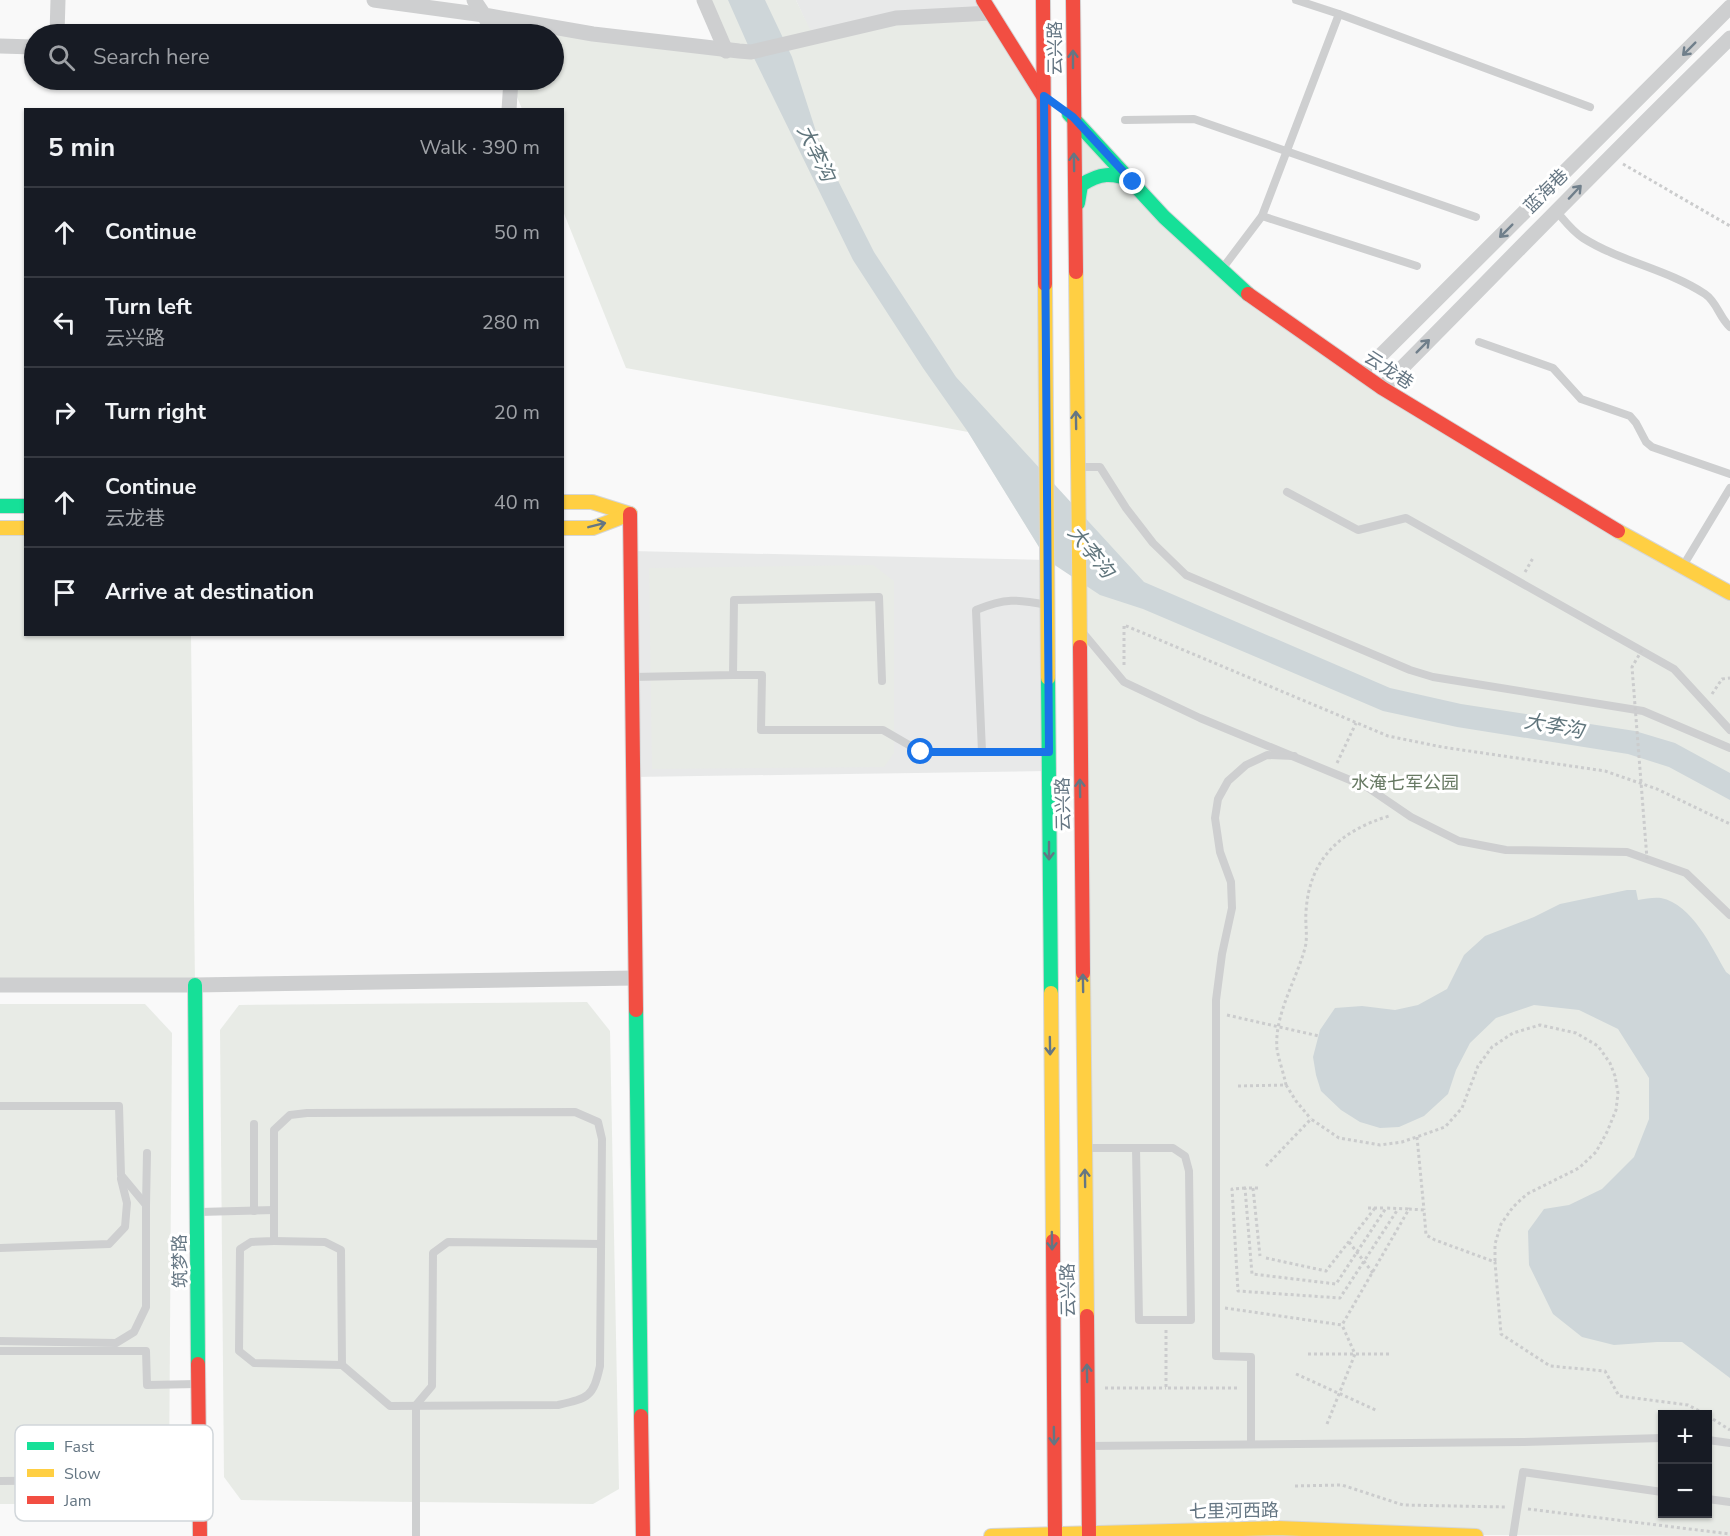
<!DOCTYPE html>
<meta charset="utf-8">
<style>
body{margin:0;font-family:"Nunito Sans","Noto Sans SC",sans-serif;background:#20242c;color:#f1f3f6}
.controls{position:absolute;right:18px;bottom:18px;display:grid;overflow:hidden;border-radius:0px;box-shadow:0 2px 4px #0004}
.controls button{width:54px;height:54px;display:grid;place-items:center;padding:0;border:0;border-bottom:2px solid #363941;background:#171b24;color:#f1f3f6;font:30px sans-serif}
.stop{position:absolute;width:18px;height:18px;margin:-14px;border:4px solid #1a73e8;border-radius:50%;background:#fff}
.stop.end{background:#1a73e8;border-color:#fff;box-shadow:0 2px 6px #0008}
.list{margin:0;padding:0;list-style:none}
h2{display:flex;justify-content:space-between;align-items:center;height:78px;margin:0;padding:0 24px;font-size:26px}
h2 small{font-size:20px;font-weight:400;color:#9ea1a6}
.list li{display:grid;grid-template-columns:39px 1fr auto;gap:18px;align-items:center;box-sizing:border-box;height:90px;padding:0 24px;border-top:2px solid #363941}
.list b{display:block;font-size:22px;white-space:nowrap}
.list p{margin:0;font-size:20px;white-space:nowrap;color:#9ea1a6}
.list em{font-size:20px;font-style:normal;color:#9ea1a6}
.icon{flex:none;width:33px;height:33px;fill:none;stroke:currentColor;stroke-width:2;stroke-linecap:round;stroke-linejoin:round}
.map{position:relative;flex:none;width:1730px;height:1536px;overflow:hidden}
.search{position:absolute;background:#171b24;box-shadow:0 2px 4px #0004;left:24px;top:24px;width:540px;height:66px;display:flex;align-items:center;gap:15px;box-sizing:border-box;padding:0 21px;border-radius:33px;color:#9ea1a6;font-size:22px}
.panel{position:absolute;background:#171b24;box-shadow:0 2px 4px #0004;left:24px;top:108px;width:540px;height:528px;border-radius:0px}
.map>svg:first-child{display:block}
.built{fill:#e8e9e9}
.green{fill:#e8ebe6;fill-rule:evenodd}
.water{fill:#ced6d9}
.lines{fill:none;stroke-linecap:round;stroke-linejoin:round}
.fast-casing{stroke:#d5d6d7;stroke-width:16}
.slow-casing{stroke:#d5d6d7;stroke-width:16}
.jam-casing{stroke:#d5d6d7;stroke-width:16}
.path{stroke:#cbcccd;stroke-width:3;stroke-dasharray:3 3;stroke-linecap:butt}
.lane{stroke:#cecfd0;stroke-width:8}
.street{stroke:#cecfd0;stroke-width:15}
.fast{stroke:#16e098;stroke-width:14}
.slow{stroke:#ffcf43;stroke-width:14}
.jam{stroke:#f24e42;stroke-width:14}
.path-bridge{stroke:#cbcccd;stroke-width:3;stroke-dasharray:3 3;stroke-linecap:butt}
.oneway{stroke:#707f8b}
.oneway2{stroke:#657683}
.route{stroke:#1a73e8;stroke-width:8}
.labels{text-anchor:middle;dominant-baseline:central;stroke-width:6;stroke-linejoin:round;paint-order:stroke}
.street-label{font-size:18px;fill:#657683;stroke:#fff}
.park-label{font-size:18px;fill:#687a64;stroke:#fff}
.water-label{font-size:20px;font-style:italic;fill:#60757c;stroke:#fff}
.key{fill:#fff;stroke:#d1d6da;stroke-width:1.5}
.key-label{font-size:16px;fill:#657683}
</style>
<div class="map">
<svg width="1730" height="1536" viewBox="0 0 1730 1536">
<rect width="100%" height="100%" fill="#f9f9f9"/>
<g class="built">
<polygon points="796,0 983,0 991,13 813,38"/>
<polygon points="631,551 1047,560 1049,771 633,777"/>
</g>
<g class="green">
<polygon points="705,0 796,0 814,38 896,18 991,13 1044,96 1047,560 968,432 626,368 563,211 562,110 522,109 510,80 554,80 554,34 491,34 484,15 725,51"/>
<path d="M 1073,117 L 1252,298 L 1730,594 L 1730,1536 L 1089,1534 ZM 1662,1414 L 1708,1414 L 1708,1514 L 1662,1514 Z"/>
<polygon points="0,528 25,528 26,634 191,635 195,985 0,985"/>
<polygon points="873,565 894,581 894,753 884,767 652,769 649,568"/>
<polygon points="587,1002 610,1031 619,1489 593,1504 241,1500 224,1477 220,1030 239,1005"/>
<polygon points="0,1004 145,1004 172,1033 169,1482 141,1504 0,1504"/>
</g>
<g class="water">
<polygon points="728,0 765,0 792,57 821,147 874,252 956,377 1144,582 1390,688 1461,704 1635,731 1675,743 1730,773 1730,800 1669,767 1628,754 1457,727 1383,711 1143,609 1100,595 1047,560 968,432 923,368 853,260 751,52"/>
<path d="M 1627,890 L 1636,890 L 1638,900 C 1645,899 1654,897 1661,898 C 1692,904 1712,948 1726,972 L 1730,975 L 1730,1378 L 1682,1342 L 1657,1342 L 1614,1345 L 1582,1337 L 1553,1314 L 1529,1265 L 1528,1231 L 1544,1209 L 1569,1205 L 1602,1189 L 1634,1157 L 1649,1119 L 1649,1078 L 1618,1029 L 1579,1010 L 1534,1005 L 1496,1018 L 1470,1043 L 1456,1070 L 1448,1094 L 1424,1116 L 1399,1127 L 1380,1128 L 1360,1122 L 1341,1110 L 1321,1091 L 1316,1075 L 1313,1057 L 1320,1030 L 1335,1008 L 1362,1006 L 1395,1010 L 1418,1005 L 1447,989 L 1464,955 L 1485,936 L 1534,917 L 1560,904 Z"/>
</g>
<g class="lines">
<defs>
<g id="fast">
<polyline points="1069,114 1164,217 1248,294"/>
<path d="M 1078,203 L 1081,185 C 1100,173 1112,172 1132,181"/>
<polyline points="0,506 26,506"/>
<polyline points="1048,678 1051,993"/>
<polyline points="195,985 198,1364"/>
<polyline points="636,1010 641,1416"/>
</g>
<g id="slow">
<polyline points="1076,272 1080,647"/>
<polyline points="1045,284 1048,678"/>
<polyline points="562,502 592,502 630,514"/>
<polyline points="0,528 26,528"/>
<polyline points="562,528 593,528 630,514"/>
<polyline points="1618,531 1730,593"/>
<polyline points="1083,973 1087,1316"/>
<polyline points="1051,993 1053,1241"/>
<polyline points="991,1536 1277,1528 1476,1536"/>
</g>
<g id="jam">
<polyline points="983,0 1043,96"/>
<polyline points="1043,0 1045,284"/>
<polyline points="1073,0 1076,272"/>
<polyline points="1248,294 1382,388 1618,531"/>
<polyline points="630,514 636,1010"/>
<polyline points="1080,647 1083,973"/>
<polyline points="1053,1241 1055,1536"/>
<polyline points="1087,1316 1089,1536"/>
<polyline points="198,1364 200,1536"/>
<polyline points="641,1416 643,1536"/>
</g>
</defs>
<use href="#fast" class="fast-casing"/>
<use href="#slow" class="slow-casing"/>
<use href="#jam" class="jam-casing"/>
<g class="path">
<polyline points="1623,164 1730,226"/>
<polyline points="1525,572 1533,558"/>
<polyline points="1124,665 1124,625 1388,736 1442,747 1605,771 1657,789 1730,824"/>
<polyline points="1712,694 1722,679 1730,678"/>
<polyline points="1337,763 1356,723"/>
<polyline points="1227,1015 1319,1036"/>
<path d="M 1286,1085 C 1284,1074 1279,1061 1277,1049 C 1274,1015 1296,981 1305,948 C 1308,937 1305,924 1306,912 C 1309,859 1340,831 1389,816"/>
<polyline points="1238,1086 1286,1085 1296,1101 1311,1119"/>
<polyline points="1417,1137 1424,1210"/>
<polyline points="1266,1166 1311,1119 1339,1138 1380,1145 1402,1142 1445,1127 1462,1108 1478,1066 1492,1047 1513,1033 1540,1025 1576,1033 1598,1046 1610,1063 1615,1076 1618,1093 1616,1110 1607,1132 1596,1152 1579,1168 1527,1194 1513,1207 1501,1224 1495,1244 1495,1262"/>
<polyline points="1245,1188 1232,1189 1238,1291 1340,1298 1398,1209"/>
<polyline points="1253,1188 1260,1256"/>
<polyline points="1258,1188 1245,1188 1252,1274 1261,1275 1336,1284 1386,1208 1409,1209"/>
<polyline points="1368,1208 1386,1208"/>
<polyline points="1349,1242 1373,1273"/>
<polyline points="1266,1258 1326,1271 1375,1208"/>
<polyline points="1225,1308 1342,1325 1409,1209 1424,1210 1426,1235 1435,1240 1495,1262 1501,1334 1550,1366 1605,1371 1619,1396 1688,1405 1705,1414"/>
<polyline points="1166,1330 1166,1388 1240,1388"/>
<polyline points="1308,1354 1390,1354"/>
<polyline points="1296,1374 1378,1411"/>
<polyline points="1105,1388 1166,1388"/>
<polyline points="1708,1416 1730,1430"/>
<polyline points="1327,1424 1355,1354 1342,1325"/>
<polyline points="1295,1486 1342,1485 1403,1505 1506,1507"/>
<polyline points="1528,1509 1730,1534"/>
</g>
<g class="lane">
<polyline points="1296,0 1339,14"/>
<polyline points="1125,120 1194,119 1476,217"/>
<path d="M 1557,212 C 1564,220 1573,232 1583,238 C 1621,262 1667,269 1705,294 C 1717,302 1719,317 1730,327"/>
<polyline points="1262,216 1417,266"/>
<polyline points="1222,269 1262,216 1339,14 1590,107"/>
<polyline points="1479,342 1553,368 1581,399 1630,416 1636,423 1646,442 1652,447 1730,474"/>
<polyline points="1078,467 1100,467 1126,508 1153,543 1186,575 1410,670 1433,677 1643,711 1730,748"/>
<polyline points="1287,492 1358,530 1406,518 1674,669 1730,730"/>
<polyline points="1683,566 1730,488"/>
<polyline points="1084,634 1124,682 1200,718 1367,787 1411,817 1459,841 1506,850 1627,852 1686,873 1730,915"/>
<polyline points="733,675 762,675 761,730 883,730 921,752 1046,752"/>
<polyline points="633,677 733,675 734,600 879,597 882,681"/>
<path d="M 982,752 L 976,610 C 1005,598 1017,599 1047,605"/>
<polyline points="0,1106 119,1106 121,1175 146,1205 146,1307 134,1332 116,1343 0,1341"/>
<path d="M 575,1112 L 598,1122 L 602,1139 L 600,1366 C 593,1397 589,1398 558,1405 L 390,1406 L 342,1365 L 254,1363 L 239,1351 L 240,1249 L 251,1242 L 274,1241 L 274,1130 L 290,1115 L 307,1113 Z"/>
<polyline points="254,1124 254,1211"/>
<polyline points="1086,1148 1173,1148 1185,1156 1189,1171 1191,1320 1139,1320 1136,1148"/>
<polyline points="146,1205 147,1153"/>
<polyline points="199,1212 274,1210"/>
<polyline points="274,1241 325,1242 341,1250 342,1365"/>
<polyline points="0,1248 109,1244 125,1227 127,1203 121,1179"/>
<polyline points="0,1351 146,1351 147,1385 197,1384"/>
<polyline points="1708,1440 1730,1443"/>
<polyline points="1251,1444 1251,1357 1216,1356 1216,1000 1222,954 1232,908 1231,882 1220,852 1215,818 1218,799 1228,781 1246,765 1267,755 1294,756"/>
<polyline points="1088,1446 1523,1442 1662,1438"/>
<polyline points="0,1481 106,1480"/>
<polyline points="1708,1499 1730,1502"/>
<polyline points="416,1536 416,1405 432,1386 433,1253 448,1242 601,1244"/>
<polyline points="1513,1536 1523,1472 1662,1492"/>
</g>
<g class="street">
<polyline points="374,0 484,15 494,34"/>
<polyline points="474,0 484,15 593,34 739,51 751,52 896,18 991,13"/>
<polyline points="704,0 726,51"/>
<polyline points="57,34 58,0"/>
<polyline points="0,46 34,47"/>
<polyline points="509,110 511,80"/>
<polyline points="1362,374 1730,7"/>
<path d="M 1382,388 C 1498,271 1612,153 1730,38"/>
<polyline points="0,985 195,985 635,978"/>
</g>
<use href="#fast" class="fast"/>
<use href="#slow" class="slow"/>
<use href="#jam" class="jam"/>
<polyline class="path-bridge" points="1642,650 1632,667 1647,859"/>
</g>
<defs><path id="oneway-shaft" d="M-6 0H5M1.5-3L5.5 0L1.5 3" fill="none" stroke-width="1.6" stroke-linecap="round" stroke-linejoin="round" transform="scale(1.5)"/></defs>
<g class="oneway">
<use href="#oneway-shaft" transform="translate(1689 49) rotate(135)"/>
<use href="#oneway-shaft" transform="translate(1575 192) rotate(-47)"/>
<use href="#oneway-shaft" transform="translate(1506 231) rotate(135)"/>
<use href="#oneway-shaft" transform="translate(1423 346) rotate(-45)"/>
</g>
<g class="oneway2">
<use href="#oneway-shaft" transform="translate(1073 59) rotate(-90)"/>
<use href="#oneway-shaft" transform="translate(1074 162) rotate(-91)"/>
<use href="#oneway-shaft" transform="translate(1076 420) rotate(-91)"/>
<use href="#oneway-shaft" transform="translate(597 525) rotate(-14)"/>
<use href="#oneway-shaft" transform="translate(1080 788) rotate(-91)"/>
<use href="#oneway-shaft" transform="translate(1049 851) rotate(90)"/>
<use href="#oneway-shaft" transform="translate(1083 983) rotate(-91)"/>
<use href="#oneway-shaft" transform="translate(1050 1046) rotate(89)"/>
<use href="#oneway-shaft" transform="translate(1085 1178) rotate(-91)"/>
<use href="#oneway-shaft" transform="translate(1052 1241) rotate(89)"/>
<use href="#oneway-shaft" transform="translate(1087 1373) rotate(-91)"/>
<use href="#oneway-shaft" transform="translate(1054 1436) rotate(89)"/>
</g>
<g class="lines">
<polyline class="route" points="921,752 1049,752 1044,96 1073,117 1133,182"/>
</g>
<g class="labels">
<g class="street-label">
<text transform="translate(1055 48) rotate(-90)">云兴路</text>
<text transform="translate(1546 191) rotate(-45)">蓝海巷</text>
<text transform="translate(1389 370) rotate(33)">云龙巷</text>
<text transform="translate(1063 804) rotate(-91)">云兴路</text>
<text transform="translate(180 1261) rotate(-91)">筑梦路</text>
<text transform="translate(1068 1290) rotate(-91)">云兴路</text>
<text transform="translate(1234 1511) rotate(-1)">七里河西路</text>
</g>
<g class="park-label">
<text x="1405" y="783">水淹七军公园</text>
</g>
<g class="water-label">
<text transform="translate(816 153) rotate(64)">大李沟</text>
<text transform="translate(1091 552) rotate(51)">大李沟</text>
<text transform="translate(1554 726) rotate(10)">大李沟</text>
</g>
</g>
<rect x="15" y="1425" width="198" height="96" rx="9" class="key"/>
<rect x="27" y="1442" width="27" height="8" fill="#16e098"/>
<rect x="27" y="1469" width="27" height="8" fill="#ffcf43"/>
<rect x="27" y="1496" width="27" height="8" fill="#f24e42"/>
<g class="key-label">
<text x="64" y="1452">Fast</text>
<text x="64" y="1479">Slow</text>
<text x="64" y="1506">Jam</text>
</g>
</svg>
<div class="controls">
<button>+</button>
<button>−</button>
</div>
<div class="stop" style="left:921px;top:752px"></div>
<div class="stop end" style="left:1133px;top:182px"></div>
<div class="search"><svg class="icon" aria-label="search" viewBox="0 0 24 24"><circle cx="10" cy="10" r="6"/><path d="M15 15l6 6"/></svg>Search here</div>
<section class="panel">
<h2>5 min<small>Walk · 390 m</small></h2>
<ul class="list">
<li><svg class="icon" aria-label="ahead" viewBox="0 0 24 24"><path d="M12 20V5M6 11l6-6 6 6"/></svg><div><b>Continue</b></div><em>50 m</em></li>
<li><svg class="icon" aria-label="left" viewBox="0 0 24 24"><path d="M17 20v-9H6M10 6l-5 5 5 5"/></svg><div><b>Turn left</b><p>云兴路</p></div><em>280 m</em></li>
<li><svg class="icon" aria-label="right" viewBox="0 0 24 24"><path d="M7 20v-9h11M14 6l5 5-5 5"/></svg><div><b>Turn right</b></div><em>20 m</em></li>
<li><svg class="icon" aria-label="ahead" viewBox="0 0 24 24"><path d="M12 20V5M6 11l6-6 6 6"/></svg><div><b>Continue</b><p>云龙巷</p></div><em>40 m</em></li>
<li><svg class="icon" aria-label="arrive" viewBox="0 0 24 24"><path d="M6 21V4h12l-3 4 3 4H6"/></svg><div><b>Arrive at destination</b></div></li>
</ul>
</section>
</div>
